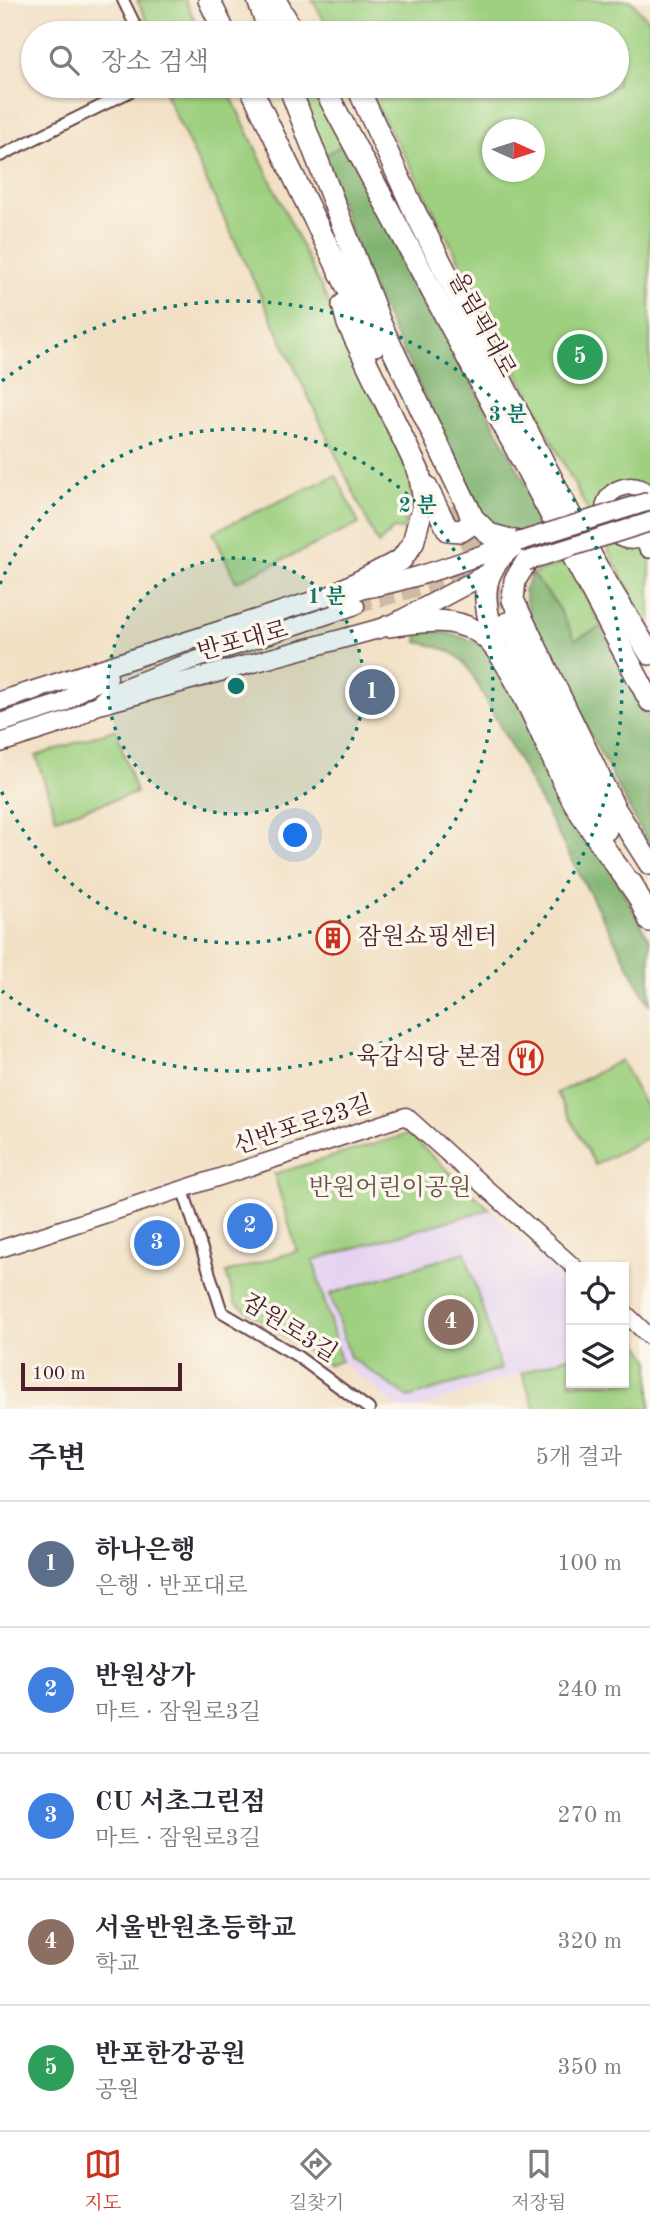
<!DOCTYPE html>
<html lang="ko">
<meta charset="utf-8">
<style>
body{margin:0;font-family:"Old Standard TT","Noto Serif KR",serif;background:#f2f2f3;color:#2b2b33}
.controls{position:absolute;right:21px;bottom:21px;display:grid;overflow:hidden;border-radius:0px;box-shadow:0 2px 5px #0004}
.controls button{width:63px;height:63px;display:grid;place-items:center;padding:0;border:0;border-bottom:2px solid #e1e1e2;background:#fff;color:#2b2b33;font:35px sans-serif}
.compass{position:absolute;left:482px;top:119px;width:63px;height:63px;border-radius:50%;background:#fff;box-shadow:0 2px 5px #0004;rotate:93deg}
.scale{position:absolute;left:21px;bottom:18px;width:161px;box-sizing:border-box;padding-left:7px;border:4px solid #4a1f2b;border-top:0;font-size:19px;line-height:24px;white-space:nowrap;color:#4a1f2b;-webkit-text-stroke:5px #fbf7ec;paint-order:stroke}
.you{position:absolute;left:296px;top:836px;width:24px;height:24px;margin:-18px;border:5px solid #fff;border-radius:50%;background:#1a73e8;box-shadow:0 0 0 10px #1a73e833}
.badge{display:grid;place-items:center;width:46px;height:46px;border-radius:50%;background:#c8321e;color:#fff;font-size:23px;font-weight:700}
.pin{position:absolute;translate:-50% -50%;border:4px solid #fff;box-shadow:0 2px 7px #0006}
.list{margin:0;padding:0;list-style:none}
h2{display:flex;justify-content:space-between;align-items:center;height:91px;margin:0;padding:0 28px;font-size:30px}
h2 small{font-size:23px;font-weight:400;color:#7c7c81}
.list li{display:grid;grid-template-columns:46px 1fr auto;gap:21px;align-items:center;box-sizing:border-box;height:126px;padding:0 28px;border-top:2px solid #e1e1e2}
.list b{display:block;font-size:26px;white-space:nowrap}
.list p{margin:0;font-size:23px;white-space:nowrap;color:#7c7c81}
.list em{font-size:23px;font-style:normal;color:#7c7c81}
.icon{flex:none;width:38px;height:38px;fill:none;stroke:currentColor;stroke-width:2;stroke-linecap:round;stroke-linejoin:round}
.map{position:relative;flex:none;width:650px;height:1409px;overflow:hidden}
.search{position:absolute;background:#fff;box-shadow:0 2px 5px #0004;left:21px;right:21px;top:21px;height:77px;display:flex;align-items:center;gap:18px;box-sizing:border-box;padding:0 24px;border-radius:38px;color:#7c7c81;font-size:26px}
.sheet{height:721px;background:#fff}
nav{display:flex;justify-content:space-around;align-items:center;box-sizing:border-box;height:98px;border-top:2px solid #e1e1e2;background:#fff;font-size:19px;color:#7c7c81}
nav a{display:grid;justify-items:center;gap:4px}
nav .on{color:#c8321e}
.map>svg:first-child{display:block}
.built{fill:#e5d3f1}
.green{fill:#9ed080;stroke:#747856;stroke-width:2;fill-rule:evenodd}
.forest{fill:#7eb26e;stroke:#64684c;stroke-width:2}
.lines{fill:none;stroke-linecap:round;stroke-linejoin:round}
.secondary-tunnel{stroke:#d0b9a5;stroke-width:16;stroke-dasharray:16 8;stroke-linecap:butt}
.highway-tunnel{stroke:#d0b9a5;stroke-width:21;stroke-dasharray:21 10;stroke-linecap:butt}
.street-casing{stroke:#633c42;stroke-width:14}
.secondary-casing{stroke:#633c42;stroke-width:19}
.primary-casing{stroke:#633c42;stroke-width:21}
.highway-casing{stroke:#633c42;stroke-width:24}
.street{stroke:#fff;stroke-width:10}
.secondary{stroke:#fff;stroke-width:16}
.primary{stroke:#fff;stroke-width:18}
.highway{stroke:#fff;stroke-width:21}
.primary-bridge-casing{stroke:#633c42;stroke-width:21;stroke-linecap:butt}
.primary-bridge{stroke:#fff;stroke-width:18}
.ring{fill:none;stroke:#0f766e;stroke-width:3.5;stroke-dasharray:3.5 7}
.labels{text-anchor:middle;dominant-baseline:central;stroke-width:7;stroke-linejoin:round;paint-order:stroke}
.street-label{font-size:24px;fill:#4a1f2b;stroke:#fbf7ec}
.poi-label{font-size:24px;fill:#4a1f2b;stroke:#fbf7ec;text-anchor:start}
.park-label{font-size:24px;fill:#635444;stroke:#fbf7ec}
.centre{fill:#0f766e;stroke:#fbf7ec;stroke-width:3.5}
.ring-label{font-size:21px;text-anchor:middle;font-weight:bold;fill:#0f766e;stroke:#fbf7ec;stroke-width:7;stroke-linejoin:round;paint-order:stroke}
</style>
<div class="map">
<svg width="650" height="1409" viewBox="0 0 650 1409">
<rect width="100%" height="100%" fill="#fbf7ec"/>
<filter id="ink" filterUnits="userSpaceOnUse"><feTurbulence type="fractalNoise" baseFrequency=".0143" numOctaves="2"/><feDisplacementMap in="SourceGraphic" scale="14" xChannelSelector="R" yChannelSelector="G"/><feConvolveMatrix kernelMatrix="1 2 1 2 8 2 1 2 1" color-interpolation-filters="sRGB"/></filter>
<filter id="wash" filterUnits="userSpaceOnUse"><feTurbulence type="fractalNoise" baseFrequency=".00686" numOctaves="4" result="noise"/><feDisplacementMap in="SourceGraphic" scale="28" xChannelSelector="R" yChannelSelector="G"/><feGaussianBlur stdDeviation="1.57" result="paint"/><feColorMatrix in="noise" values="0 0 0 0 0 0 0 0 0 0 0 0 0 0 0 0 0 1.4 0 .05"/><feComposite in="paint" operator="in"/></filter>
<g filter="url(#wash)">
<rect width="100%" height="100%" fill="#f2e0c4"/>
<polygon class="built" points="490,1209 571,1288 571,1356 417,1409 399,1409 341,1361 313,1260"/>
<g class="green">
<polygon points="137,0 185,0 201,33 153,33"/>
<path d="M 312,0 L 630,0 L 650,22 L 650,631 L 407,159 L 364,86 L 617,86 L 617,33 L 332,33 ZM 492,130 L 534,130 L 534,172 L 492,172 Z"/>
<polygon points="178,86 226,86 411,477 411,502 403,530 393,529 378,544 165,93"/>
<polygon points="299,86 311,86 344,144 324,156"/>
<polygon points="336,475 359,524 236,582 213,532"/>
<polygon points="569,561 601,627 575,640 557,605 532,574"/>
<polygon points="116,729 136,793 56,818 36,756"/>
<polygon points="621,1060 650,1116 650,1136 595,1165 557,1093"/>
<polygon points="408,1134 490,1209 313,1260 341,1361 328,1365 235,1303 226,1273 297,1251 274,1174"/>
<polygon points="465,1252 501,1369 409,1398 350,1357 330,1294"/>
<polygon points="624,1338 637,1340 650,1361 650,1409 535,1409 522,1373 571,1356 571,1383 624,1383"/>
</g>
<g class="forest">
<path d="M 344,144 L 548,525 C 525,533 503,536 484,519 L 364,271 L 324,156 Z"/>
<polygon points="532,574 557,605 575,640 601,627 650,720 650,848 530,619 524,590"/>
<path d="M 418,629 C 446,631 468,637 493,650 L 650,941 L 650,1006 L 472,674 C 456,649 445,648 417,642 Z"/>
</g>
</g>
<g filter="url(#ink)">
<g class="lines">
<polyline class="secondary-tunnel" points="356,606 458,577 574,534"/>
<polyline class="highway-tunnel" points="453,505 507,623"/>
<defs>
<g id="street">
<polyline points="123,0 139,33"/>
<polyline points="0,156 141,86"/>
<polyline points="183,1190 222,1312 297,1356 369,1409"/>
</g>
<g id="secondary">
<path d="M 650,494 C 643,488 634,484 624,487 C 584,497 610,561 650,534"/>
<polyline points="95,706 111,692 177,666 356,606"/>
<polyline points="0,1249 406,1116 574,1267"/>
<polyline points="624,1312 650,1337"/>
</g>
<g id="primary">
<path d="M 0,701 L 337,593 C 397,587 458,563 515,543"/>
<polyline points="0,723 63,703 84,688 108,677"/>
<polyline points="0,743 72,720 95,706 389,626 490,572"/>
</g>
<g id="highway">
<polyline points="209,0 225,33"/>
<polyline points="258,0 270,33"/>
<polyline points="275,0 294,33"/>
<polyline points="250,86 375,345"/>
<polyline points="289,86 381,325 473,518 489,534 518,542"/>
<polyline points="323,86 650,701"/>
<polyline points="357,86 413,208 597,567 650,654"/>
<polyline points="426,486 448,530 461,531 473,523 468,507"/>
<polyline points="644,537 650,547"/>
<polyline points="527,561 515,580 513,600 615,809 650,864"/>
<polyline points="337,593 401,560 413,543 424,501 419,472 348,324 343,305"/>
<polyline points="507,623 606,830"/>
<path d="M 389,626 C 420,622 449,615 478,632 C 511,651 549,755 569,793 C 588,829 615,862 638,896"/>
<path d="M 496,644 C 482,601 477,571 518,542"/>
<polyline points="632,884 650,921"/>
</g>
</defs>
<use href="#street" class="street-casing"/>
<use href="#secondary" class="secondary-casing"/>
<use href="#primary" class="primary-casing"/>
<use href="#highway" class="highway-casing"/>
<use href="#street" class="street"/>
<use href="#secondary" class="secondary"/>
<use href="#primary" class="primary"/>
<use href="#highway" class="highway"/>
<defs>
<g id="primary-bridge">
<polyline points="518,542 650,501"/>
<polyline points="527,561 650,522"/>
</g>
</defs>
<use href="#primary-bridge" class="primary-bridge-casing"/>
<use href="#primary-bridge" class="primary-bridge"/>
</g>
</g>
<circle cx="236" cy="686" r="128" fill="#0f766e" fill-opacity=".12"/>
<g class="ring">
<circle cx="236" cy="686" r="128"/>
<path d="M0 584A257 257 0 1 1 0 788"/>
<path d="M2 381A385 385 0 1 1 2 991"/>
</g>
<defs>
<symbol id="building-ring" viewBox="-11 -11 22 22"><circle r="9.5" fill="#fbf7ec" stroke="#c8321e" stroke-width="1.5"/><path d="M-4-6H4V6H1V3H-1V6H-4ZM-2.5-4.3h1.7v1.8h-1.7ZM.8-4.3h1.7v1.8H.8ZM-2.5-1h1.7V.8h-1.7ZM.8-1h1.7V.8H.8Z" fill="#c8321e"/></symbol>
<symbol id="restaurant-ring" viewBox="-11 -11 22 22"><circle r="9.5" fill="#fbf7ec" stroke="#c8321e" stroke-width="1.5"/><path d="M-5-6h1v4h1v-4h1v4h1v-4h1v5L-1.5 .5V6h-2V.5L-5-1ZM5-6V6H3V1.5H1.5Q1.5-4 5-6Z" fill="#c8321e"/></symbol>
</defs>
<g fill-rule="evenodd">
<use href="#building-ring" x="314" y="919" width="38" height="38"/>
<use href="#restaurant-ring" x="507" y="1039" width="38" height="38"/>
</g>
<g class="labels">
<g class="street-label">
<text transform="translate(481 325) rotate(62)">올림픽대로</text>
<text transform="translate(243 642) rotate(-15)">반포대로</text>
<text transform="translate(303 1126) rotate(-18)">신반포로23길</text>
<text transform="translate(289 1329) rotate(32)">잠원로3길</text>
</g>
<g class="poi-label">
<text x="358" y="938">잠원쇼핑센터</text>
<text x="502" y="1058" text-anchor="end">육갑식당 본점</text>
</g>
<g class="park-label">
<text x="390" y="1189">반원어린이공원</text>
</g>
</g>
<circle cx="236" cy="686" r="10" class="centre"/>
<g class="ring-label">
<text x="508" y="421">3 분</text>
<text x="418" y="512">2 분</text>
<text x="327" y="603">1 분</text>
</g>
</svg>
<div class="controls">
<button><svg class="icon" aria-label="locate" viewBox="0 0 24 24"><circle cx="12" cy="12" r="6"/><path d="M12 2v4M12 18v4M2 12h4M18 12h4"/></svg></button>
<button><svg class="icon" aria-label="layers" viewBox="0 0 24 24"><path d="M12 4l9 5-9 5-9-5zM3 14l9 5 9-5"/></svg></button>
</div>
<svg class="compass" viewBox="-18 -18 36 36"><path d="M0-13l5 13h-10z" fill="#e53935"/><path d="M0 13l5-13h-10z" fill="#7c7c81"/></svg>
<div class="scale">100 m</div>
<div class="you"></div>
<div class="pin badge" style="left:372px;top:692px;background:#5c6f8a">1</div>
<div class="pin badge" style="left:250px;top:1226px;background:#3f7fe0">2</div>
<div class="pin badge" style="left:157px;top:1243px;background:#3f7fe0">3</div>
<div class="pin badge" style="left:451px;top:1322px;background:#8d6e63">4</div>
<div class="pin badge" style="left:580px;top:357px;background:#2e9e5b">5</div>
<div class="search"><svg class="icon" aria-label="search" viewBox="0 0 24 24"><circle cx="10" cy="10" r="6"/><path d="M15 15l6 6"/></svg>장소 검색</div>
</div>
<section class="sheet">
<h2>주변<small>5개 결과</small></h2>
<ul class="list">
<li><span class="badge" style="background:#5c6f8a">1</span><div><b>하나은행</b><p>은행 · 반포대로</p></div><em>100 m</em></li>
<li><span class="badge" style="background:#3f7fe0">2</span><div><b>반원상가</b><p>마트 · 잠원로3길</p></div><em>240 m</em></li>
<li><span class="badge" style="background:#3f7fe0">3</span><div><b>CU 서초그린점</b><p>마트 · 잠원로3길</p></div><em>270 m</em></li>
<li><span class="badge" style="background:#8d6e63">4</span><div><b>서울반원초등학교</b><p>학교</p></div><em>320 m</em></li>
<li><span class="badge" style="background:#2e9e5b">5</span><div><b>반포한강공원</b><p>공원</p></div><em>350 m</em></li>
</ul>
</section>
<nav>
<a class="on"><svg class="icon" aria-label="map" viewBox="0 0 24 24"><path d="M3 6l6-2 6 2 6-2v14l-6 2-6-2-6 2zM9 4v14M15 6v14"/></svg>지도</a>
<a><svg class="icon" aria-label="directions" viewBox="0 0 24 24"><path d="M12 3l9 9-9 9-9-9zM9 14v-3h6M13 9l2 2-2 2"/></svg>길찾기</a>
<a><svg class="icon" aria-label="saved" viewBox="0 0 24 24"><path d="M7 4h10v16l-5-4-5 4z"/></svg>저장됨</a>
</nav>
